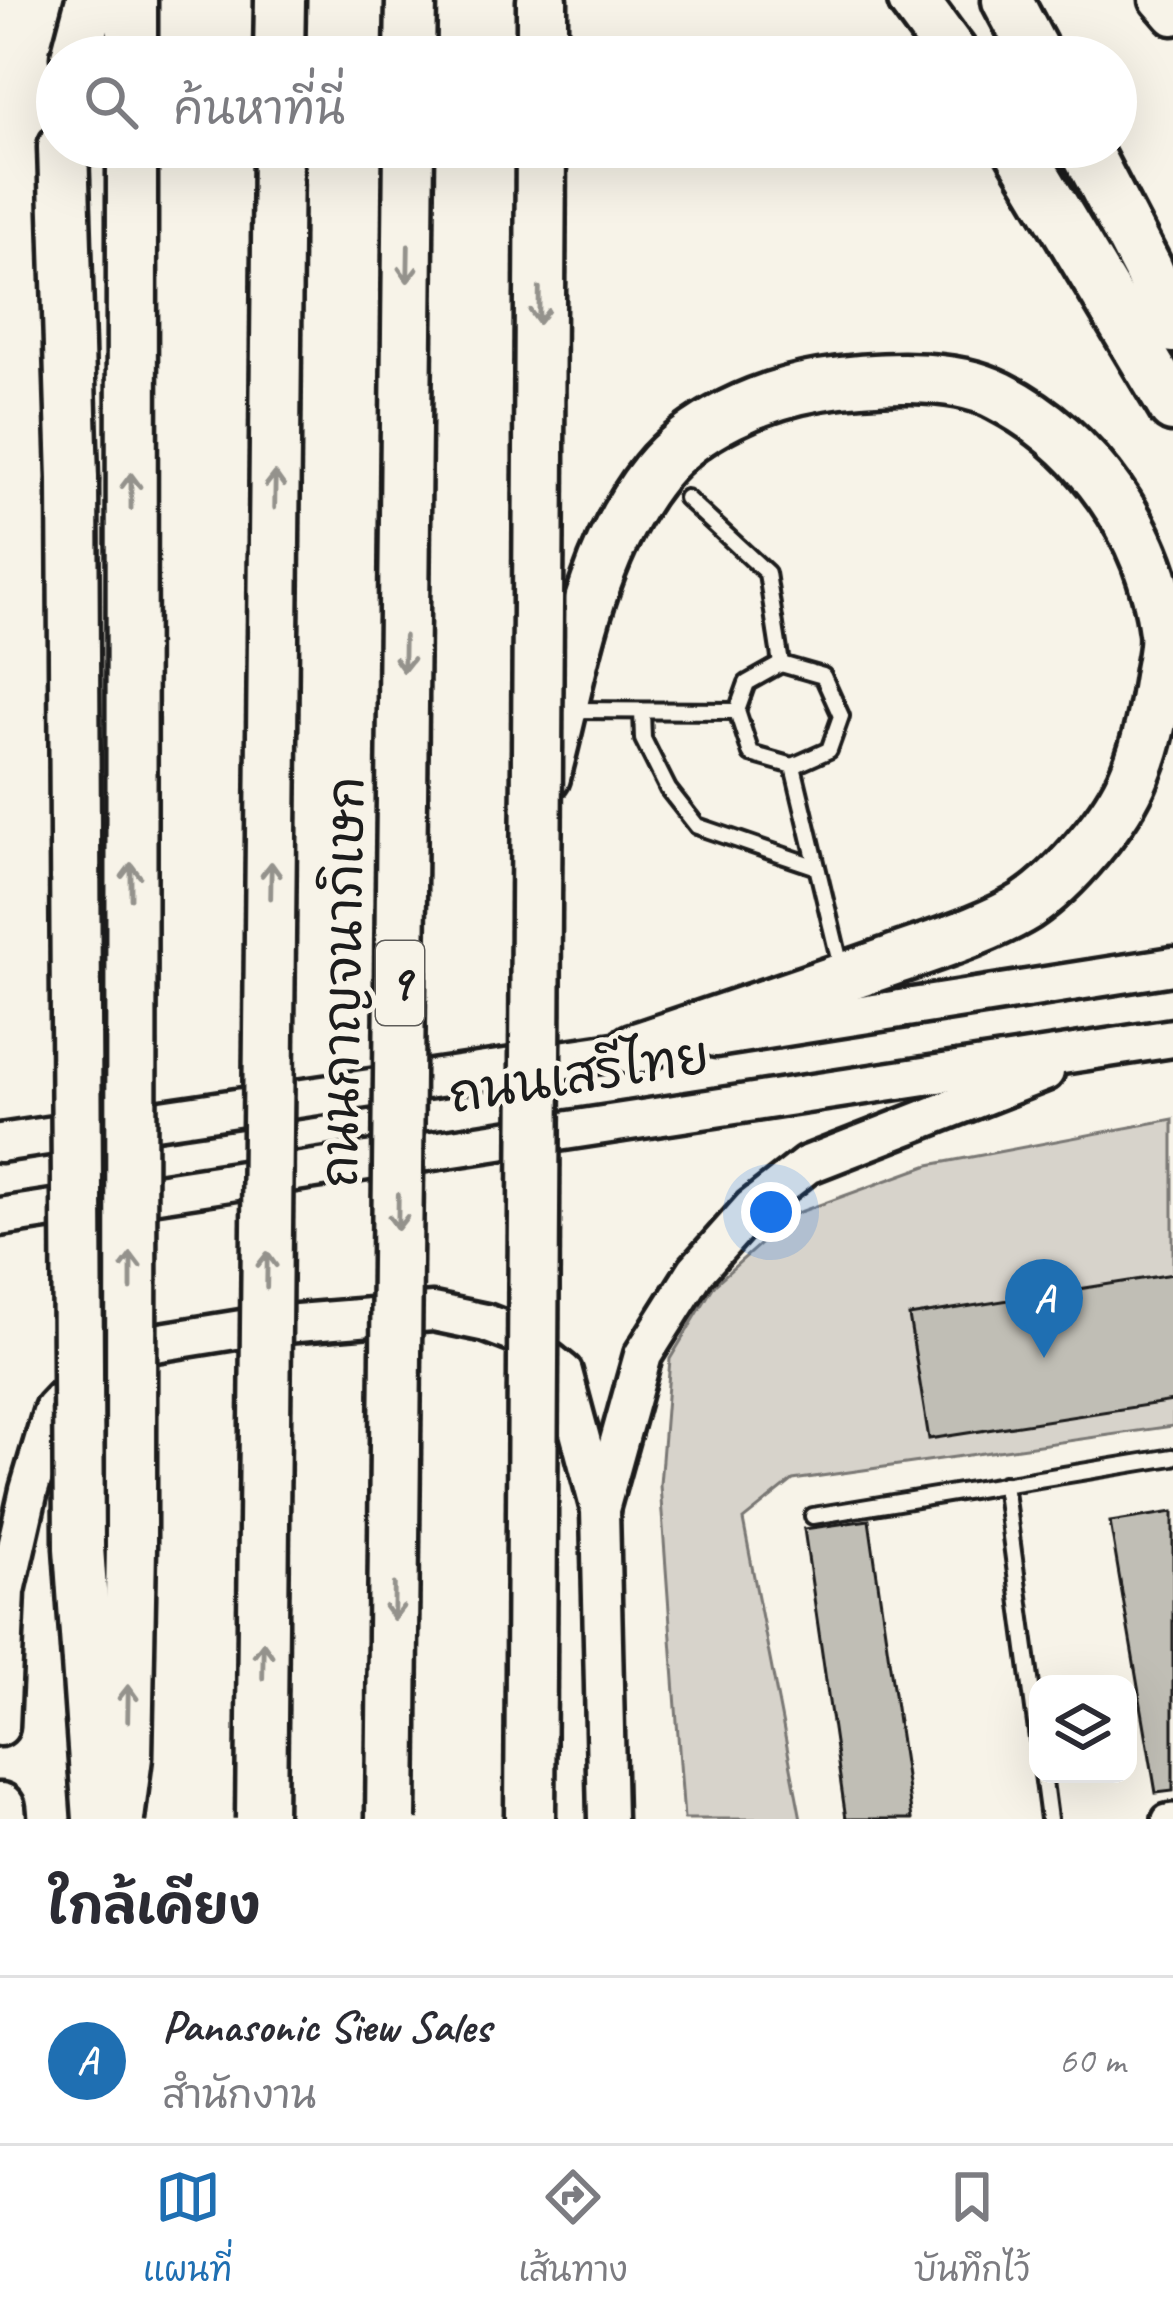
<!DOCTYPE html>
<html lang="th">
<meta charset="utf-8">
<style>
body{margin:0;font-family:Caveat,"Playpen Sans Thai",sans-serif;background:#f2f2f3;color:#2b2b33}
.controls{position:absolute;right:36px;bottom:36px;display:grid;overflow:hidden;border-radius:24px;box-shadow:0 12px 48px #0002}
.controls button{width:108px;height:108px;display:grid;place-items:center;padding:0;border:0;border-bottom:3px solid #e1e1e2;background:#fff;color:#2b2b33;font:60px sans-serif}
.you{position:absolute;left:771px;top:1212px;width:42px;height:42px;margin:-30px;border:9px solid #fff;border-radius:50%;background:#1a73e8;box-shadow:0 0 0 18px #1a73e833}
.badge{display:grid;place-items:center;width:78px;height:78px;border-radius:50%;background:#1f6fb2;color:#fff;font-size:39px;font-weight:700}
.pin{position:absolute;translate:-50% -99px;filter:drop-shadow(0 3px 6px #0008)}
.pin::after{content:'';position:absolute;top:63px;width:42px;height:36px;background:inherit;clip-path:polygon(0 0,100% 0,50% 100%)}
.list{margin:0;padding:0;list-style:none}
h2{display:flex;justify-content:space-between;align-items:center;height:156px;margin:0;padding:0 48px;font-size:51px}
h2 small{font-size:39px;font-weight:400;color:#7c7c81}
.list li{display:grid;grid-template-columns:78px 1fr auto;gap:36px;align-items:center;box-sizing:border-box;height:168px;padding:0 48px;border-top:3px solid #e1e1e2}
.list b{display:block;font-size:45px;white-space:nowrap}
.list p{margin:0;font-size:39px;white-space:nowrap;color:#7c7c81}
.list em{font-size:39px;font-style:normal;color:#7c7c81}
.icon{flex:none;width:66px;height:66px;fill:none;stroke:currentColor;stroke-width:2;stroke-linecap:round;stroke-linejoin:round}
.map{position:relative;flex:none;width:1173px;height:1819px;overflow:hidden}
.search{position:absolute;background:#fff;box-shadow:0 12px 48px #0002;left:36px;right:36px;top:36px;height:132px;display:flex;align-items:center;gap:30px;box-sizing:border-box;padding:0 42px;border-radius:66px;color:#7c7c81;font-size:45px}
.sheet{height:324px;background:#fff}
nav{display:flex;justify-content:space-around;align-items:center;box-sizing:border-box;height:168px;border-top:3px solid #e1e1e2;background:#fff;font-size:33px;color:#7c7c81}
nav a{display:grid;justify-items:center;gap:6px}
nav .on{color:#1f6fb2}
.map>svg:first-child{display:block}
.green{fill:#d7d3cb;stroke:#7a7874;stroke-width:3}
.building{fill:#c0beb5;stroke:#1c1c1c;stroke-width:3}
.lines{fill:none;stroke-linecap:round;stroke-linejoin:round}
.service-casing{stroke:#1c1c1c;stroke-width:22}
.minor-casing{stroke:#1c1c1c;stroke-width:36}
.secondary-casing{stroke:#1c1c1c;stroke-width:45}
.motorway-casing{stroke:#1c1c1c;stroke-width:57}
.service{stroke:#f7f3e8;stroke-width:14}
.minor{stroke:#f7f3e8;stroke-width:27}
.secondary{stroke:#f7f3e8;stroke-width:36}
.motorway{stroke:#f7f3e8;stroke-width:48}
.motorway-bridge-casing{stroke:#1c1c1c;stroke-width:57;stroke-linecap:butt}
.motorway-bridge{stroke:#f7f3e8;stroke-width:48}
.oneway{stroke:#94928c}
.labels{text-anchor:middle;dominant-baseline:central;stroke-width:10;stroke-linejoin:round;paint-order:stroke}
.shield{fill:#f7f3e8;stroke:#5e5c59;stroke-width:3}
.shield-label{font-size:48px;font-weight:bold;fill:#1c1c1c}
.street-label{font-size:51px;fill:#1c1c1c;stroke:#f7f3e8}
</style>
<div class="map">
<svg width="1173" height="1819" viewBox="0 0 1173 1819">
<rect width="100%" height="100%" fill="#f7f3e8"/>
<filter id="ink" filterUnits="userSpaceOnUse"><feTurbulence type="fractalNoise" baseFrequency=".00833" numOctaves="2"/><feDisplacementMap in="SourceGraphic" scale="24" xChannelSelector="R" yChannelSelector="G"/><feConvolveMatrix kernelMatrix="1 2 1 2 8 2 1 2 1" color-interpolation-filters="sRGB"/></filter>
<g filter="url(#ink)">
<polygon class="green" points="1173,1119 1173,1426 793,1480 743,1520 801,1819 684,1819 660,1485 670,1359 715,1284 794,1214 929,1165"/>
<g class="building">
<polygon points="1173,1274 1173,1401 929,1439 909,1316"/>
<polygon points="1173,1512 1173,1791 1156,1793 1110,1522"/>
<polygon points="869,1520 912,1819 846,1819 804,1529"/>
</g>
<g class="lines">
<defs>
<g id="service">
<polyline points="686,498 767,573 781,664"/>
<polyline points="568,710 737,711"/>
<polyline points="642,711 643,739 668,789 697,826 814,866"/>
<polyline points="793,766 751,754 737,711 747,683 781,664 823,676 841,716 829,750 793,766 841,967"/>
<polyline points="1004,1484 1038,1739"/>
<polyline points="813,1516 1173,1457"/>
<polyline points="1043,1774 1049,1819"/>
</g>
<polyline id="minor" points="1167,1819 1173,1818"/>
<g id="secondary">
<polyline points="1159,0 1173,16"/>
<polyline points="716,1038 1173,966"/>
<polyline points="0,1143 655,1046"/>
<polyline points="0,1217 1173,1038"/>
<polyline points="601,1506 643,1355 696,1271 752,1208 807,1165 1045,1072"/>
<polyline points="0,1727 6,1591 29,1490 53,1409 87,1373 130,1347 260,1326 433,1312 486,1323 517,1335 563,1372 600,1510 607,1819"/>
</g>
<g id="motorway">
<polyline points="913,0 955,57"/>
<polyline points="1007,0 1037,57"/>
<polyline points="76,57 91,0"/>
<polyline points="132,57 132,0"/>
<polyline points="279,57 280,0"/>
<polyline points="410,57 411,0"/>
<polyline points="542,57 542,0"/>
<polyline points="63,147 73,479"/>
<polyline points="1018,147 1173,407"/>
<polyline points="1084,147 1147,268 1173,328"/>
<path d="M 545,777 C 573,674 586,558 655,472 C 694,424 761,395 820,385 C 871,377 952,371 999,396 C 1088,442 1152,533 1164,632 C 1166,646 1161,663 1159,677 C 1154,710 1148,743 1135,774 C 1118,818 1065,880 1026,906 C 989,929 933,946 891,961 C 806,991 719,1020 633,1049"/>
<polyline points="0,1808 1,1819"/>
</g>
</defs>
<use href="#service" class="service-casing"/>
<use href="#minor" class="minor-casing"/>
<use href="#secondary" class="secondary-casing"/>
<use href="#motorway" class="motorway-casing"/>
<use href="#service" class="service"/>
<use href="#minor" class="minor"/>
<use href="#secondary" class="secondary"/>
<use href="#motorway" class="motorway"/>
<defs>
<g id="motorway-bridge">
<polyline points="73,479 79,1548 98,1819"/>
<polyline points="119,1819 127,1757 131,1547 132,147"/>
<polyline points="261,1819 278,147"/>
<polyline points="391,1819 409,147"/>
<polyline points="530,1819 541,147"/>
</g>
</defs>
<use href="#motorway-bridge" class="motorway-bridge-casing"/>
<use href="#motorway-bridge" class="motorway-bridge"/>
</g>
<defs><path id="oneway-shaft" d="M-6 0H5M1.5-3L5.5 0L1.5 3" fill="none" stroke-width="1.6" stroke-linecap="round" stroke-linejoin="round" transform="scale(3)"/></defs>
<g class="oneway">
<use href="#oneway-shaft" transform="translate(408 264) rotate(91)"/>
<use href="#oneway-shaft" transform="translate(539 306) rotate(91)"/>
<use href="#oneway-shaft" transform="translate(275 490) rotate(-89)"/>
<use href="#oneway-shaft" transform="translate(131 491) rotate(-90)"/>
<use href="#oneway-shaft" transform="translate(404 654) rotate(91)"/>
<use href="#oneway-shaft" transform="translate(271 880) rotate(-89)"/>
<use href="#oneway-shaft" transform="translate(131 881) rotate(-90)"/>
<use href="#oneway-shaft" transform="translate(398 1212) rotate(91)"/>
<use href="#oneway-shaft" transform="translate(267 1270) rotate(-89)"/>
<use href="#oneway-shaft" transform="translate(131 1271) rotate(-90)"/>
<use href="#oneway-shaft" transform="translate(394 1602) rotate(91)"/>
<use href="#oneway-shaft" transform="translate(263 1660) rotate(-89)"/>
<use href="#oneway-shaft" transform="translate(128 1703) rotate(-89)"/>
</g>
</g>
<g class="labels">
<rect class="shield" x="376" y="941" width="48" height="84" rx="9"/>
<g class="shield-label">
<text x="400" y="983">9</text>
</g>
<g class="street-label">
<text transform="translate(343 982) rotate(-89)">ถนนกาญจนาภิเษก</text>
<text transform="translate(579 1075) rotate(-9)">ถนนเสรีไทย</text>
</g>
</g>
</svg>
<div class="controls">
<button><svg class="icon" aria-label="layers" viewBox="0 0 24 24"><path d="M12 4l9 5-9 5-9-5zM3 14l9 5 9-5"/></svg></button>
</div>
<div class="you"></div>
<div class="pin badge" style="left:1044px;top:1358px">A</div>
<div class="search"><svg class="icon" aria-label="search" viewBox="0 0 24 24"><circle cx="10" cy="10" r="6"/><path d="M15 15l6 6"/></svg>ค้นหาที่นี่</div>
</div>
<section class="sheet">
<h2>ใกล้เคียง<small></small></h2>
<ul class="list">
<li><span class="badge">A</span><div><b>Panasonic Siew Sales</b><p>สำนักงาน</p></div><em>60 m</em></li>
</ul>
</section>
<nav>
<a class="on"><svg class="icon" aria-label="map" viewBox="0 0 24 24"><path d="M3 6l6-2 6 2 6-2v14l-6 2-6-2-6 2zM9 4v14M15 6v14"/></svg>แผนที่</a>
<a><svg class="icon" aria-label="directions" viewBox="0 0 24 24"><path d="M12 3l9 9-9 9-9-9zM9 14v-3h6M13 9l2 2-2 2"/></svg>เส้นทาง</a>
<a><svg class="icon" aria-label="saved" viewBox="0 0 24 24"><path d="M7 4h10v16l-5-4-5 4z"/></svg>บันทึกไว้</a>
</nav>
